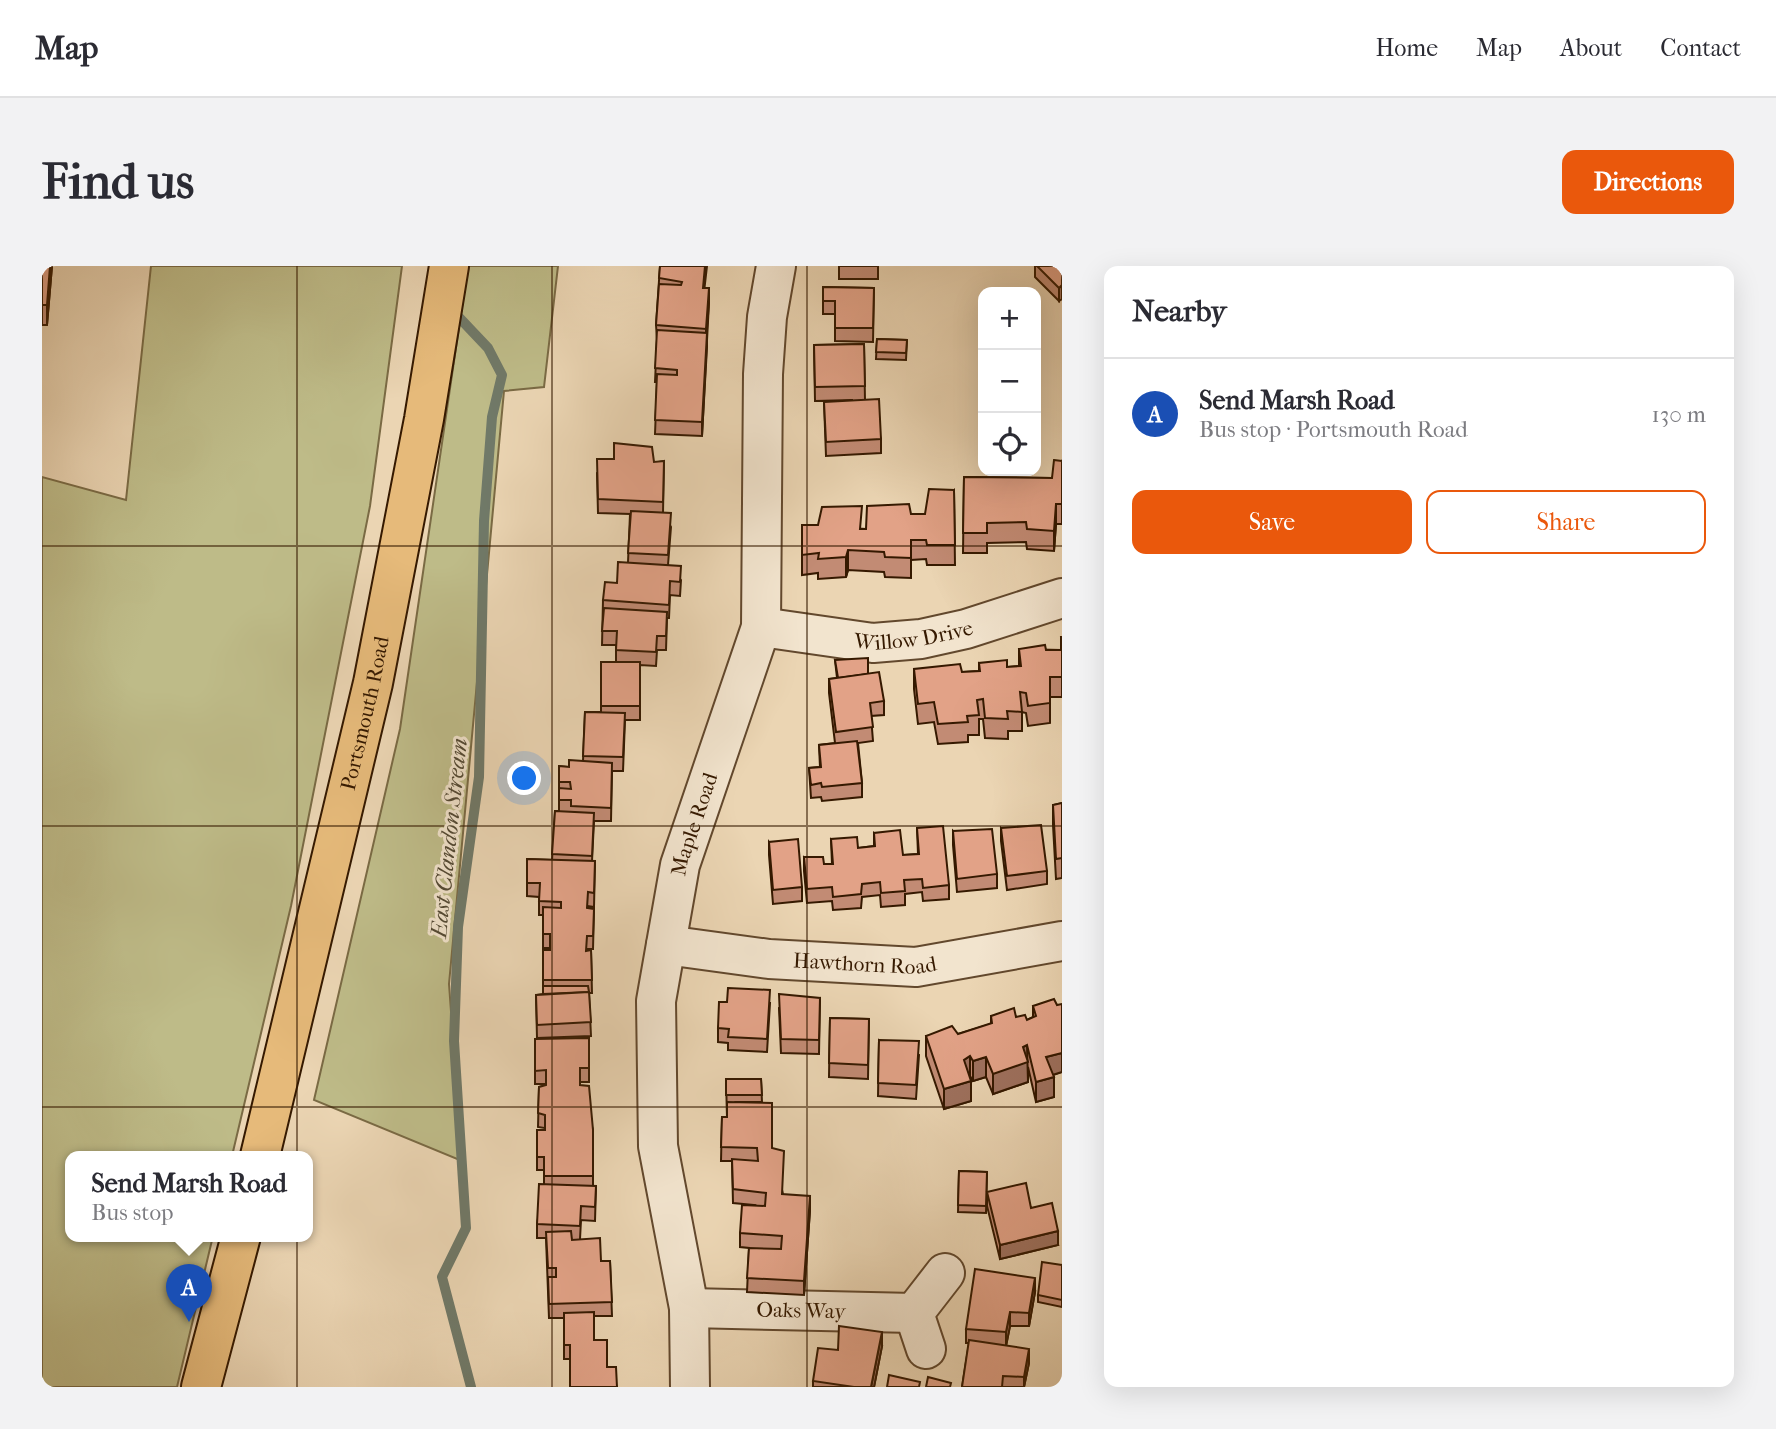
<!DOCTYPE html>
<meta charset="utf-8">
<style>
body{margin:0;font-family:"IM FELL French Canon",serif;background:#f2f2f3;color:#2b2b33}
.controls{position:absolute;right:21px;top:21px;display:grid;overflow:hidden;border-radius:14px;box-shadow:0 7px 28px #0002}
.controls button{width:63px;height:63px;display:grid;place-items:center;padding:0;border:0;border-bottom:2px solid #e1e1e2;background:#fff;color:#2b2b33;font:35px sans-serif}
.you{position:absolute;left:483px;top:513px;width:24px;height:24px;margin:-18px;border:5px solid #fff;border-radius:50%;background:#1a73e8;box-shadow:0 0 0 10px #1a73e833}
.badge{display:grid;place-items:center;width:46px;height:46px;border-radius:50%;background:#ea580c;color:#fff;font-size:23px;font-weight:700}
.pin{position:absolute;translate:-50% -58px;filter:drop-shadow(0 2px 4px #0008)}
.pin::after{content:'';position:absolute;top:37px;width:24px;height:21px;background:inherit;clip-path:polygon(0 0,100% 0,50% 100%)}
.popup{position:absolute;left:23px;top:885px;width:248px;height:91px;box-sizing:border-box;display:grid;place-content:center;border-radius:14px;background:#fff;filter:drop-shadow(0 2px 5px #0005);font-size:23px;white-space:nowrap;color:#7c7c81}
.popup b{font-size:26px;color:#2b2b33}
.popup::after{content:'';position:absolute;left:50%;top:100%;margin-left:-14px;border:14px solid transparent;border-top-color:#fff}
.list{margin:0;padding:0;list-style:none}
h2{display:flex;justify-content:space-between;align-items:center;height:91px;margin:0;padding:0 28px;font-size:30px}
h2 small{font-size:23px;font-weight:400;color:#7c7c81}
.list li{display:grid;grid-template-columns:46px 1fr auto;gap:21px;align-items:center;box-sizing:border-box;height:112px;padding:0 28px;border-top:2px solid #e1e1e2}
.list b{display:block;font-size:26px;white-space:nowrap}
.list p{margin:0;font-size:23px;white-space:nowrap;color:#7c7c81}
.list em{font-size:23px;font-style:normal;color:#7c7c81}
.actions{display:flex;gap:14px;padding:21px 28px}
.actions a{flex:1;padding:16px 0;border:2px solid #ea580c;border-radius:14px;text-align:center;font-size:24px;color:#ea580c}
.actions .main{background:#ea580c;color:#fff}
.icon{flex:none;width:38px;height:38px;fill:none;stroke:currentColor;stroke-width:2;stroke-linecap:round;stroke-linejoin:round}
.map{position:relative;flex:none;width:1020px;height:1121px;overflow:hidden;border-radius:14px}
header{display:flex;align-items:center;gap:42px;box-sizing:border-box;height:98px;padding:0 35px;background:#fff;border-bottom:2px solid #e1e1e2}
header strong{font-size:33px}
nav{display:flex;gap:38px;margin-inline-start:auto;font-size:24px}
.intro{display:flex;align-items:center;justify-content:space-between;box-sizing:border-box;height:168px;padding:0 42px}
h1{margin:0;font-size:49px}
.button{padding:18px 32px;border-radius:14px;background:#ea580c;color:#fff;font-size:24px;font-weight:700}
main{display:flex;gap:42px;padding:0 42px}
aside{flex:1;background:#fff;border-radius:14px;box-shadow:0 7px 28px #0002}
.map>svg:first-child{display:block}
.green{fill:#bebb88;stroke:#7a6a44;stroke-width:2}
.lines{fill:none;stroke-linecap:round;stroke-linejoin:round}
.stream{stroke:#707968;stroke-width:10}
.minor-casing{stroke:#62482d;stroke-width:42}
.major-casing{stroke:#351900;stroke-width:42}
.minor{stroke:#f2e4ce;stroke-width:38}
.major{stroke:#e6ba7a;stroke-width:38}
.wall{fill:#c28b74;stroke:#351900;stroke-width:2}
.shaded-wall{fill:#9e715e;stroke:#351900;stroke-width:2}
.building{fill:#e2a287;stroke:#351900;stroke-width:2}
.grid{fill:none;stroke:#351900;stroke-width:2;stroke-opacity:0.55}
.labels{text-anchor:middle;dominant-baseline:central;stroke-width:6;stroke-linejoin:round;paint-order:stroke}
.street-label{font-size:21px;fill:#351900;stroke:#f2e4ce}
.water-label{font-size:23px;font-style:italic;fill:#534934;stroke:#f2e4ce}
</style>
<header>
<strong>Map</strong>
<nav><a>Home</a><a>Map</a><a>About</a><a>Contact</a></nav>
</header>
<div class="intro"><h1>Find us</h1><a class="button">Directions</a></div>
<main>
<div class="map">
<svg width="1020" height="1121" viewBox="0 0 1020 1121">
<rect width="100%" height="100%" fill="#ebd5b3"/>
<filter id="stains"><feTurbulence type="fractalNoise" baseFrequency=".00286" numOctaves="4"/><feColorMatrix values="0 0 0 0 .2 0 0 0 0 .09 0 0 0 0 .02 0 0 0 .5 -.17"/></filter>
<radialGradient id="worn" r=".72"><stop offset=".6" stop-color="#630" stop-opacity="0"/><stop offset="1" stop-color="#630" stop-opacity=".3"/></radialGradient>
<g class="green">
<polygon points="109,0 360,0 328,240 249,640 190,890 28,890 28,970 171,970 135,1121 0,1121 0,211 84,234"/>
<polygon points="426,0 516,0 502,121 462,125 407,718 420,895 272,834 358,463"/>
</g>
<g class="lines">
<polyline class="stream" points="410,44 446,82 460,109 450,151 442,255 437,511 416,661 412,775 424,962 400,1011 429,1121"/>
<defs>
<g id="minor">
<path id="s1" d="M 719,361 L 831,377 L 879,373 L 924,363 L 1020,332"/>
<path id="s2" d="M 624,679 L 727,693 L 874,701 L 1020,675"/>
<path id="s3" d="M 647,1042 L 872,1047"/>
<polyline points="884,1083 872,1047 903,1007"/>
<path id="s4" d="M 648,1121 L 647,1042 L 616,880 L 614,735 L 638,599 L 719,361 L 721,108 L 725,51 L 734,0"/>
</g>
<g id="major">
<path id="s5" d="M 218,890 L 331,417 L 382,153 L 407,0"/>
<polyline points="159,1121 199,970"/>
</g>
</defs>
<use href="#minor" class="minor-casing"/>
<use href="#major" class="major-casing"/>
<use href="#minor" class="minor"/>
<use href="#major" class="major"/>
</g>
<g class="wall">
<polygon points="0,0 10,0 5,59 0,59"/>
<polygon points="618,0 663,22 667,36 660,170 613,168 615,116 613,116 615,73 614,59"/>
<rect x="797" y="0" width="39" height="13"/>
<polygon points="993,0 1020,0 1017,35 993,11"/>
<polygon points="781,21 832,22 831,76 793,75 793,48 781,48"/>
<polygon points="835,73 865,74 864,94 834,93"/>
<polygon points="822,78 823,134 839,173 839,187 784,190 782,136 811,134 773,135 772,79"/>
<polygon points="622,195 621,247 629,261 626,299 639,314 638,330 628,329 627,352 625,352 624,384 615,384 614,400 598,399 598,454 583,454 581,505 570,505 569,555 552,555 550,595 553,595 552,641 546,640 545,642 552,643 551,683 545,683 545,685 549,684 550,727 547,727 549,770 495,772 494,729 501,728 501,684 508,684 508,682 501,682 501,649 497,649 497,631 485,630 485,593 510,594 513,545 517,545 517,500 527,501 541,495 543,446 559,446 559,396 574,396 574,379 560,379 561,334 575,317 586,296 588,248 556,247 555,207"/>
<polygon points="1020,195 1020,258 1014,258 1012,285 985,283 984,276 945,277 945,287 921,287 922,211 1010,212"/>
<polygon points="912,224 913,299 885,299 884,293 869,294 869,312 843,311 842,306 806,304 804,311 776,313 776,307 760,309 760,259 824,263 869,248 883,248"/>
<polygon points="1019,371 1020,371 1020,431 1008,431 1008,457 986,460 984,447 980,446 980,465 966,465 966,473 943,472 941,453 937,453 937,469 926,469 926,476 896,478 892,456 876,458 872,423 872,403 920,406 937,405 937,397 965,401 977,400 977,383 1019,384"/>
<polygon points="793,394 826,408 842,435 842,449 829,450 831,475 816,477 820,517 820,531 780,535 779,531 769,532 767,502 778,501 777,479 793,477 787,427 787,413 795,412"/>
<polygon points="1020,537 1020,612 1014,613 1011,559 1011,539"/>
<polygon points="875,562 907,619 907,633 881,635 880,626 863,628 863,639 839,641 838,629 820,631 819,642 791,644 790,635 765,637 762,605 762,591 782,598 790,598 789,573 816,582 832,580 832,567 861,589 876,588"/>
<polygon points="959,562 1005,605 1005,618 965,624 959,575"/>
<polygon points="911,565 955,608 955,622 915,626 911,579"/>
<polygon points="727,576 760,621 760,635 731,638 727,589"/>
<polygon points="778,732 777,788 739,787 737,742"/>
<polygon points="685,736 728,737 725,786 686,784 686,777 676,776 676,762"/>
<polygon points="991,740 1020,806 1011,809 1012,831 994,836 986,801 986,816 951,828 944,811 931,815 928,810 929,835 902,843 884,790 884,770 916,768 949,758 949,750 974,751 985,754 991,751"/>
<polygon points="788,752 827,753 826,813 787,811"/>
<polygon points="547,772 547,816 538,816 538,819 551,864 551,920 554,920 553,955 539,954 538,973 559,995 568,995 570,1050 552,1050 552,1074 575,1121 528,1093 522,1093 522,1052 507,1052 504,972 495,972 495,958 502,918 502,904 495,904 495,864 503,864 503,862 496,861 497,821 504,819 504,818 493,818 493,773"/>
<polygon points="837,774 877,789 874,833 836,830"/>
<polygon points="684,813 719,813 720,836 694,836 730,882 741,928 768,944 762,1029 705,1026 707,982 698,981 698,967 713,939 691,937 690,895 679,895 680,851 685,851"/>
<polygon points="917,905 945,906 944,947 916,946"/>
<polygon points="945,926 989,942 1016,979 958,993 945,940"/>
<polygon points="1020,999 1020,1041 996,1036 996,1029"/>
<polygon points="993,1026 987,1060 968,1060 964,1080 987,1097 982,1121 920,1121 927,1077 924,1077 924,1063"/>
<polygon points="840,1080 832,1121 771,1121 771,1115 796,1084"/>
</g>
<g class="shaded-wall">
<polygon points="8,0 10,0 5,59 5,39"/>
<polygon points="663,0 665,0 661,35 661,22"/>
<polygon points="1020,19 1020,33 1017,35 1017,22"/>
<polygon points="667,22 667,36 664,77 664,63"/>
<polygon points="665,67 665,81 660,170 660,156"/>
<polygon points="1014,238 1014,258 1012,285 1012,265"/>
<polygon points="806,284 806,304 804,311 804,291"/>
<polygon points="985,779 986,816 951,828 951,808 981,781"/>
<polygon points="1020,787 1020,806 1004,811 1004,791"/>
<polygon points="928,790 928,810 922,814 922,794"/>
<polygon points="944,791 944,811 931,815 931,795"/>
<polygon points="1012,811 1012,831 994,836 994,816"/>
<polygon points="929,815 929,835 902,843 902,823"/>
<polygon points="768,930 768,944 762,1029 762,1015"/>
<polygon points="1016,965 1016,979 958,993 958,979"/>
<polygon points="993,1012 993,1026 987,1060 987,1047"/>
<polygon points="968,1046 968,1060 964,1080 964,1066"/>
<polygon points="840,1066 840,1080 832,1121 829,1121"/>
<polygon points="987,1083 987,1097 982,1121 982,1111"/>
</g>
<g class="building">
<polygon points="0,0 8,0 5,39 0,39"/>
<polygon points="618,0 663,0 661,22 667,22 664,63 614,59 617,18 639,19 640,16 617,12"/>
<polygon points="995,0 1020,0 1020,19 1017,22"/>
<polygon points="781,21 832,22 831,62 793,62 793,35 781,35"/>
<polygon points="615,64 665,67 660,156 613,154 615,108 635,109 635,104 613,102"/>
<polygon points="835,73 865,74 864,87 834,86"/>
<polygon points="822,78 823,120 773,121 772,79"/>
<polygon points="837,133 839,173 784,176 782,136"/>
<polygon points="572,177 610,181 612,196 622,195 621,236 556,233 555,193 572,193"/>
<polygon points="1012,194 1020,195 1020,238 1014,238 1012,265 985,263 984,256 945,257 945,267 921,267 922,211 1010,212"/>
<polygon points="887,223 912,224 913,279 885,279 884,274 869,274 869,292 843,291 842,286 806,284 804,291 776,293 777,287 760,289 760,259 776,259 780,241 820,240 818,263 824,263 825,240 867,238 869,248 883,248"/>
<polygon points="589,245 629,247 626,289 586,287"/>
<polygon points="576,296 639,300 638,316 628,315 627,339 561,334 563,316 575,317"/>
<polygon points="562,342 625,346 624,370 615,370 614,386 574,384 575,365 560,365"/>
<polygon points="1019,371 1020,371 1020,411 1008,411 1008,437 986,440 984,427 978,426 980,446 965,445 966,453 943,452 941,433 935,434 937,449 925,450 926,456 896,458 892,436 876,438 872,403 918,398 920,406 938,405 937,397 965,394 965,401 979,400 977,383 1003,379 1004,384 1020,384"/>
<polygon points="826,392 826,408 796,412 793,394"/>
<rect x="559" y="396" width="39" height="44"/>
<polygon points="837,406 842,435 828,437 831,461 794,466 787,413"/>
<polygon points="543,446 583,447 581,491 541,490"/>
<polygon points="815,475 820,517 780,521 779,517 769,519 767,502 779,501 777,479"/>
<polygon points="527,494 570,497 569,542 529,540 529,534 517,534 517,522 529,523 528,516 517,516 517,500 527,501"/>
<polygon points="1020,537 1020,592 1014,593 1011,539"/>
<polygon points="513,545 552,547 550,590 510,588"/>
<polygon points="999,559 1005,605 965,610 959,562"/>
<polygon points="901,560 907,619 881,622 880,613 862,614 863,625 839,627 838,616 820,618 819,628 791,631 790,621 765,623 762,591 781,591 782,598 791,598 789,573 815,571 816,582 833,580 832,567 858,564 861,589 877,588 875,562"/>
<polygon points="950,563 955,608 915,613 911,565"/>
<polygon points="756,573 760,621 731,624 727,576"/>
<polygon points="485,593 553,595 552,627 546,626 545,642 552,643 551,670 545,670 544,685 549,684 550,714 501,714 501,684 508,684 508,668 501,668 501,641 519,642 519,636 497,635 498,617 485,617"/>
<polygon points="501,720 546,720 547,726 501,728"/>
<polygon points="686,722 728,724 725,773 686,771 687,763 676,762 677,736 685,736"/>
<polygon points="547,726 549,756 495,759 494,729"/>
<polygon points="737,728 778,732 777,774 739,773"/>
<polygon points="1012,733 1015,739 1020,738 1020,787 1004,791 1012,811 994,816 985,779 981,781 986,796 951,808 944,791 931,795 928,790 922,794 929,815 902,823 884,770 910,760 916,768 950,757 949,750 972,742 974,751 983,749 985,754 994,750 991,740"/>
<polygon points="788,752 827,753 826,799 787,797"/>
<polygon points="547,772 547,802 538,802 538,819 547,820 551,864 551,910 502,910 502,891 495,891 495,864 503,864 503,849 496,847 497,821 504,819 504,804 493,805 493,773"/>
<polygon points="837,774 877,775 874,819 836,817"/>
<polygon points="684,813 719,813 720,829 684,829"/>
<polygon points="685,836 730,837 730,882 742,885 740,928 768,930 762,1015 705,1012 707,982 739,983 740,970 698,967 700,939 723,940 724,927 691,923 690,893 716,895 715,882 679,881 680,851 685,851"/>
<polygon points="917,905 945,906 944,940 916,939"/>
<polygon points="984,917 989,942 1010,937 1016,965 958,979 945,926"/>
<polygon points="497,918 554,920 553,941 539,940 538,960 495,958"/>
<polygon points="529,965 530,974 558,972 559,995 568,995 570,1036 507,1038 506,1011 514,1011 514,1002 506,1002 504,966"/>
<polygon points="1000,996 1020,999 1020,1034 996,1029"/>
<polygon points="933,1003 993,1012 987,1047 968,1046 964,1066 924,1063"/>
<polygon points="552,1046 552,1074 565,1074 565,1101 574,1101 575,1121 528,1121 528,1079 522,1079 522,1047"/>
<polygon points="797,1060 840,1066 829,1121 812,1121 771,1115 776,1082 796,1084"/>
<polygon points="927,1074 987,1083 982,1111 961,1110 960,1121 920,1121"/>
<polygon points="847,1109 878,1116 877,1121 845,1121"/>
<polygon points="886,1111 909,1117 908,1121 884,1121"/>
</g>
<path class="grid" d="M 255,0 L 255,1121M 510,0 L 510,1121M 765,0 L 765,1121M 0,280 L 1020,280M 0,560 L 1020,560M 0,841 L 1020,841"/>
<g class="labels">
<g class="street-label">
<text stroke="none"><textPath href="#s1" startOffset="154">Willow Drive</textPath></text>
<text stroke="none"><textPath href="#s5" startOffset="455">Portsmouth Road</textPath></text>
<text stroke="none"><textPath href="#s4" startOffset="570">Maple Road</textPath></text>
<text stroke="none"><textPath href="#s2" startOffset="200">Hawthorn Road</textPath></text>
<text stroke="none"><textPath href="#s3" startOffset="112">Oaks Way</textPath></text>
</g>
<g class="water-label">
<text transform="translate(407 572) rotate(-84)">East Clandon Stream</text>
</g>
</g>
<rect width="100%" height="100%" filter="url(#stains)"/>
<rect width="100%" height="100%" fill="url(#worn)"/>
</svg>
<div class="controls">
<button>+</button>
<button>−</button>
<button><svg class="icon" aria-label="locate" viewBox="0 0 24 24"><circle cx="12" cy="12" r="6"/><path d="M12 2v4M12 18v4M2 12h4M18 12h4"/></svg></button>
</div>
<div class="you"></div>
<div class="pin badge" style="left:147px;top:1056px;background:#1a4fb4">A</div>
<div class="popup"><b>Send Marsh Road</b>Bus stop</div>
</div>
<aside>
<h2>Nearby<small></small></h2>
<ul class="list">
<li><span class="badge" style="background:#1a4fb4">A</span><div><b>Send Marsh Road</b><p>Bus stop · Portsmouth Road</p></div><em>130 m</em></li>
</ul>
<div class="actions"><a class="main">Save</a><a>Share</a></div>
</aside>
</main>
